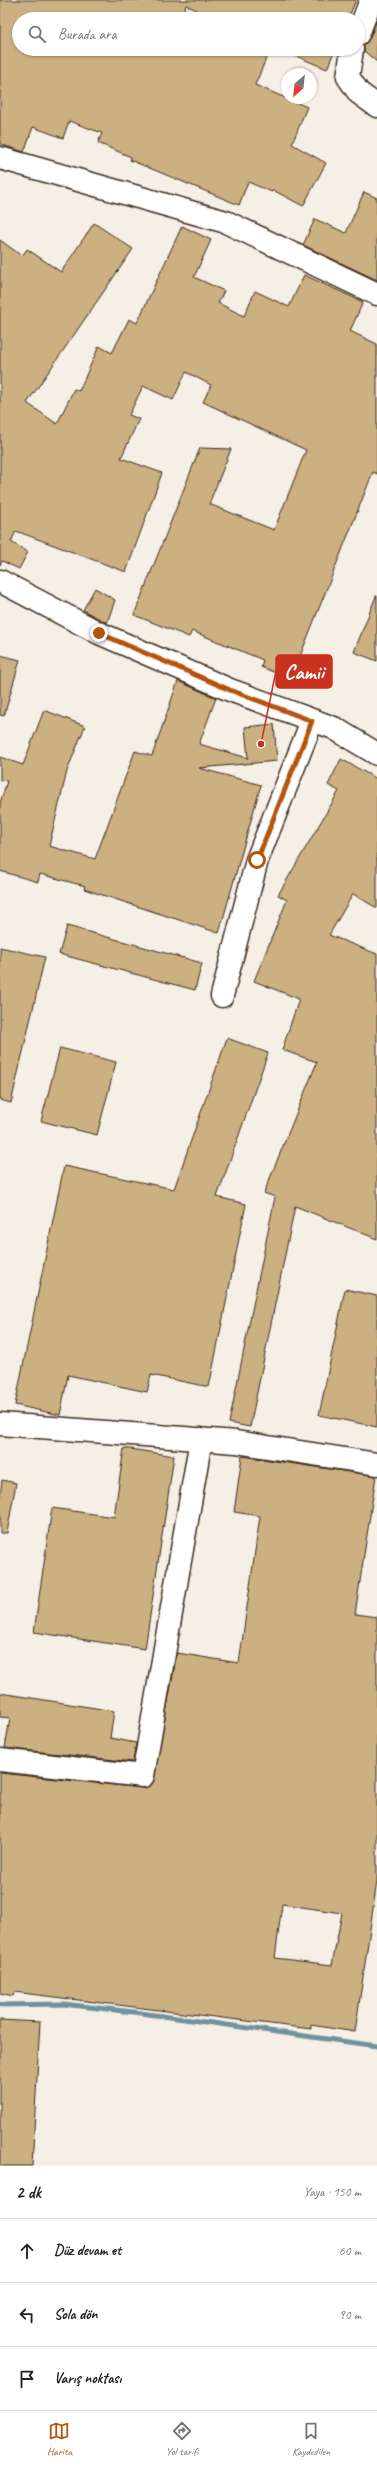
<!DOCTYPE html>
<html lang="tr">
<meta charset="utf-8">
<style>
body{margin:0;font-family:Caveat,sans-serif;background:#f2f2f2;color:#202124}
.compass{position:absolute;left:281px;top:68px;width:36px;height:36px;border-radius:50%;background:#fff;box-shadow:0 1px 3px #0004;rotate:207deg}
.stop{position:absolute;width:12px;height:12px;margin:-9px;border:3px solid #b45309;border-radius:50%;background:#fff}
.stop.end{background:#b45309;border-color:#fff;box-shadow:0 1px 4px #0008}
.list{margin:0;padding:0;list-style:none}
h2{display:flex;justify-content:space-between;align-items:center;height:52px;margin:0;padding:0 16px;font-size:17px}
h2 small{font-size:13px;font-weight:400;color:#757577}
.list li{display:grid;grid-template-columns:26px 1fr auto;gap:12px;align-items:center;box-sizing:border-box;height:64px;padding:0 16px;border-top:1px solid #e0e0e0}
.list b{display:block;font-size:15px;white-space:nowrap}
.list em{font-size:13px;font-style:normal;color:#757577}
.icon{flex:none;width:22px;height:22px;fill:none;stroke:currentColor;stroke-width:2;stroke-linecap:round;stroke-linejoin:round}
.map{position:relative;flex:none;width:377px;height:2166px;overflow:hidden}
.search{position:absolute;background:#fff;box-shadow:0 1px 3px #0004;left:12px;right:12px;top:12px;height:44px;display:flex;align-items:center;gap:10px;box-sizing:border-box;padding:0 14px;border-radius:22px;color:#757577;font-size:15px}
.sheet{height:244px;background:#fff}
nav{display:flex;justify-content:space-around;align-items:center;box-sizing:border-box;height:56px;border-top:1px solid #e0e0e0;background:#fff;font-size:11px;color:#757577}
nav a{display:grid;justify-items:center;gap:2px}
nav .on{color:#b45309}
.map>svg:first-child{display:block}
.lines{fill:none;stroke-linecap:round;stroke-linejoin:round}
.stream{stroke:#6f929e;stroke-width:5}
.building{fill:#cbb081;stroke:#3b2a1e;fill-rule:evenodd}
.minor-casing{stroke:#3b2a1e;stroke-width:25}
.minor{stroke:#fff;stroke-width:22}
.route{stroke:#b45309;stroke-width:5}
.leader{fill:none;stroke:#c8321e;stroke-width:1.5}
.callout-dot{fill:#c8321e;stroke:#fff;stroke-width:1.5}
.callout{fill:#c8321e;stroke:#c8321e;stroke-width:1.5}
.callout-label{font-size:21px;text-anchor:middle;font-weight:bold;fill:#fff}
</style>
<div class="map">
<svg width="377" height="2166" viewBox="0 0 377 2166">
<rect width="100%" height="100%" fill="#f5efe6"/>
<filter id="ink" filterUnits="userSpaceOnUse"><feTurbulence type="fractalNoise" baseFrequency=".025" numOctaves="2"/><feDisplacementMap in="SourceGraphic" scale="8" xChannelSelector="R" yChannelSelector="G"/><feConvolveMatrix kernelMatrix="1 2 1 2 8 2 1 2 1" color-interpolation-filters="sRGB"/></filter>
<g filter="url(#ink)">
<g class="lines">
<polyline class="stream" points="0,2005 63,2004 133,2012 377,2046"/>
</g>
<g class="building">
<polygon points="0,0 356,0 348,19 215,19 186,5 180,19 19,19 19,49 256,49 268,54 255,85 307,107 292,144 326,163 303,206 273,190 272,192 248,182 239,205 130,160 131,157 98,143 102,133 69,121 63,138 33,127 24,152 0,144"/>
<polygon points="377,19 377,62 364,51 364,45 370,38"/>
<polygon points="279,49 335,49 327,69"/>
<polygon points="364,192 377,198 377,280 303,245 315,219 346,233"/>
<polygon points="94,223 133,249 27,403 57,424 74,389 79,391 99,346 112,353 129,319 137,323 182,226 211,240 194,277 224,291 218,303 244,316 255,291 289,307 304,275 363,302 350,331 377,344 377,474 373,472 291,679 261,667 263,660 192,631 189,637 134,615 200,448 231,449 209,504 274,530 306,450 203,402 211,385 186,372 173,400 143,386 129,415 139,419 121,458 162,473 126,572 16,531 11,542 28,552 19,569 2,561 0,565 0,240 22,256 27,249 61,272"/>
<polygon points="95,588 115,600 107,623 83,610"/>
<polygon points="376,596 377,596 377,661 354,652"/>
<polygon points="0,655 20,660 4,716 0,715"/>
<polygon points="178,681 216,698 199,744 248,758 245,727 274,724 277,761 199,768 261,785 219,933 84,889 85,886 40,874 38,882 0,871 0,803 7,781 0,780 0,757 23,765 44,710 85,726 67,771 49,846 95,859 135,751 152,756"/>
<polygon points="341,759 377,779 377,908 353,894 329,935 377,954 377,1239 295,1206 250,1427 229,1423 275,1197 264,1193 317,1062 282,1050 299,999 254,981 287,900 278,895 339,791 328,785"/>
<polygon points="67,926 202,963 195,990 59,954"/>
<polygon points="0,947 45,957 11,1103 0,1100"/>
<polygon points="227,1038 268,1053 217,1197 246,1204 209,1387 151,1375 147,1392 68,1375 60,1415 15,1405 64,1166 174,1189"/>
<polygon points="60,1048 116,1062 97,1135 41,1121"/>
<polygon points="345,1289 377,1296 377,1427 319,1415"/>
<polygon points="124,1448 174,1456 145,1649 34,1632 52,1508 114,1517"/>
<path d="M 242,1456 L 376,1476 L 355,1614 L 377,1617 L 377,1881 L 355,2032 L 311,2025 L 311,2029 L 14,1992 L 13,1996 L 0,1993 L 0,1773 L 142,1788 L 153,1783 L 177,1653 L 239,1663 L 260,1516 L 234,1512 ZM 282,1904 L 342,1913 L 332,1965 L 275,1958 Z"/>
<polygon points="2,1480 16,1483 7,1533 0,1533 0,1496"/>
<polygon points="0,1693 114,1711 110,1738 136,1743 133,1762 5,1748 10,1718 0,1717"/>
<polygon points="0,2020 40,2022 32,2166 0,2166"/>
</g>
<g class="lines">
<defs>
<g id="minor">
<polyline points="358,34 371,0"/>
<polyline points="352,49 348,77 359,93 377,106"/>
<polyline points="0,158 226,222 377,294"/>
<polyline points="0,581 99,633 230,690 334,728 377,754"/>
<polyline points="222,996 257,860 312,721"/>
<polyline points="0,1424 236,1442 377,1464"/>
<polyline points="0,1760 143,1776 201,1439"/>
</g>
</defs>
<use href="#minor" class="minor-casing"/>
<use href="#minor" class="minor"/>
</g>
</g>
<g class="lines" filter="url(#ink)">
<polyline class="route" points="99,633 230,690 312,721 257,860"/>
</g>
<path class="leader" d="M261 744L276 671"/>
<circle class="callout-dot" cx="261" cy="744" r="4"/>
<rect class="callout" x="276" y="655" width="56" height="33" rx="4"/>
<g class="callout-label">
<text x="304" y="679">Camii</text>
</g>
</svg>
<svg class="compass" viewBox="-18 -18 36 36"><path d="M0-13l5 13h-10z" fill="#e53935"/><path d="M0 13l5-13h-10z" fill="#757577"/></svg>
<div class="stop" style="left:257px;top:860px"></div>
<div class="stop end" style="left:99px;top:633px"></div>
<div class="search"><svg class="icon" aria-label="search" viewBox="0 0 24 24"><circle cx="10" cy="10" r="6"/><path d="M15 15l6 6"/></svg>Burada ara</div>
</div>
<section class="sheet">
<h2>2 dk<small>Yaya · 150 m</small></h2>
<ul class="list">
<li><svg class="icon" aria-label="ahead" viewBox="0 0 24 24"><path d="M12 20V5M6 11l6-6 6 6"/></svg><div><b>Düz devam et</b></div><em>60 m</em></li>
<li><svg class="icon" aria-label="left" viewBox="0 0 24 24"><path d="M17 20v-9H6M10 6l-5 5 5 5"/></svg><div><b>Sola dön</b></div><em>90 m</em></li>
<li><svg class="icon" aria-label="arrive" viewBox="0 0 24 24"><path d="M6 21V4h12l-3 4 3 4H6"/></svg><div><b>Varış noktası</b></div></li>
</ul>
</section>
<nav>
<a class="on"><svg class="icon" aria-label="map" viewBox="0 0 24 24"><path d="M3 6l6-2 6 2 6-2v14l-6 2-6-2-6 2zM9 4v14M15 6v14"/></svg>Harita</a>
<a><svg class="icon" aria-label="directions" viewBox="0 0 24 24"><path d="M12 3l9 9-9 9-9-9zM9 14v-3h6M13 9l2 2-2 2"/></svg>Yol tarifi</a>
<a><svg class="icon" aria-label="saved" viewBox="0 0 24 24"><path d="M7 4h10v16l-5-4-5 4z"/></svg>Kaydedilen</a>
</nav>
